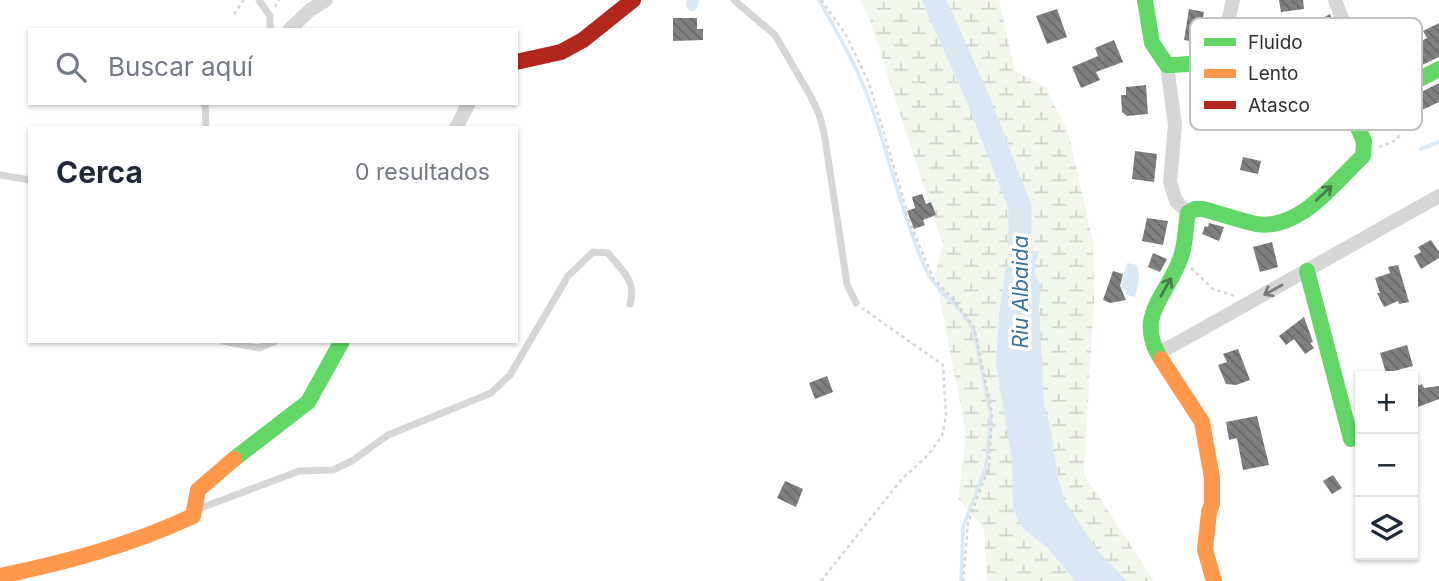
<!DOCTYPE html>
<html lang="es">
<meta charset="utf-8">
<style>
body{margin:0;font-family:Inter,sans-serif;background:#f2f2f3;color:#1f2937}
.controls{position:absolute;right:21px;bottom:21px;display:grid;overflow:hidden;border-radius:0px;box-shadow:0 2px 5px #0004}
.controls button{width:63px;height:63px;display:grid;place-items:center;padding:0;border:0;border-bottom:2px solid #e0e1e3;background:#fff;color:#1f2937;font:35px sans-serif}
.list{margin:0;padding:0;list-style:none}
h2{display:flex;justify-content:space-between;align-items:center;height:91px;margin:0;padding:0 28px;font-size:30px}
h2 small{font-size:23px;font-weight:400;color:#747a83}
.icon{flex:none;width:38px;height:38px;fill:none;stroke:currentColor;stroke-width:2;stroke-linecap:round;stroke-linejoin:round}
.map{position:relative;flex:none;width:1439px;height:581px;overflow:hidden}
.search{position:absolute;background:#fff;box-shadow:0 2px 5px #0004;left:28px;top:28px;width:490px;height:77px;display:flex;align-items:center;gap:18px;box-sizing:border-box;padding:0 24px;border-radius:0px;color:#747a83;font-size:26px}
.panel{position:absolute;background:#fff;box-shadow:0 2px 5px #0004;left:28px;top:126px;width:490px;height:217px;border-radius:0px}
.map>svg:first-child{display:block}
.wetland{fill:url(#wetland-marsh)}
.water{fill:#dbe9f4}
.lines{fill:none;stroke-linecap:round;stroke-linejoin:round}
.stream{stroke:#dbe9f4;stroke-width:3.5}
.canal{stroke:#dbe9f4;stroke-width:12}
.river{stroke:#dbe9f4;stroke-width:23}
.building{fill:url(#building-back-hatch)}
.path{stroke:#d6d6d6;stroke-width:2.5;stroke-dasharray:3.5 3.5;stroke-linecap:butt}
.lane{stroke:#d6d6d6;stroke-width:7}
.street{stroke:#d6d6d6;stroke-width:14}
.fast{stroke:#63d668;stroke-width:16}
.slow{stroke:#ff974d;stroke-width:16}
.jam{stroke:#b3261e;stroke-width:16}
.oneway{stroke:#487c4a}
.oneway2{stroke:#7c7c7c}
.labels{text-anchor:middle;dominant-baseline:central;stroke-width:7;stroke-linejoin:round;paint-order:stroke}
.water-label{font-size:21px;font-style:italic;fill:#37719e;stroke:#fff}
.key{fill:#fff;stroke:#c2c2c2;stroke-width:2}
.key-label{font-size:19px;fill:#323232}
</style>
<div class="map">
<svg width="1439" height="581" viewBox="0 0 1439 581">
<defs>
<pattern id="wetland-marsh" width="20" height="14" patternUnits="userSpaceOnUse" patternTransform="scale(1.75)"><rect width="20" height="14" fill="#f2f7ee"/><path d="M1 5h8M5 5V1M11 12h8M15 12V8" fill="none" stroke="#d0d4cd"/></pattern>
<pattern id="building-back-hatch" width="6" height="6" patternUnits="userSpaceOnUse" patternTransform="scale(1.75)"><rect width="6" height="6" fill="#808080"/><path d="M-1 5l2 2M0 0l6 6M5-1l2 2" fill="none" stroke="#696969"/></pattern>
</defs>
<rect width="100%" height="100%" fill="#fff"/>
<polygon class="wetland" points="860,0 999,0 1015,71 1045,87 1068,132 1093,241 1094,299 1084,474 1154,581 987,581 984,529 958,499 966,433 935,274 943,245 867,12"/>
<g class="water">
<polygon points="1039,251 1034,271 1041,286 1039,307 1044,404 1051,429 1058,478 1065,501 1078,521 1099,552 1127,581 1075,581 1047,547 1023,529 1013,509 1012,461 996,364 999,316 1005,272 1011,252"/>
<path d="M 1127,263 L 1137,265 C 1141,277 1138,285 1135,297 L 1126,295 L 1126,291 L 1120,289 Z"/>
</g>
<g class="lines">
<g class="stream">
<path d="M 819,0 C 838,34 858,68 871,105 C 890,160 902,215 925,268 C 936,292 963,307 974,331 L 991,417 L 986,467 L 963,527 L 961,581"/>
<polyline points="1421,149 1439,142"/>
</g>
<polyline class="canal" points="692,5 693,0"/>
<polyline class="river" points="934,0 979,101 1020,207 1020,281"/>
</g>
<g class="building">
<polygon points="1279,0 1303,0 1304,9 1281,12"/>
<polygon points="1057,9 1067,37 1047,44 1036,16"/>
<polygon points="1189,9 1204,12 1203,17 1218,20 1214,37 1211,37 1210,45 1184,40"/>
<polygon points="1330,14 1335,27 1323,35 1316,22"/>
<polygon points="673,18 697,18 697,29 703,29 703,40 673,41"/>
<polygon points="1439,23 1439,57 1388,81 1385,76 1378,80 1374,77 1366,56 1376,51 1382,62 1427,38 1423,31"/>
<polygon points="1114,40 1123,62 1096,72 1100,80 1081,88 1072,67 1098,56 1095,48"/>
<polygon points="1439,83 1439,102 1420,111 1419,107 1390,122 1384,111"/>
<polygon points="1146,85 1148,114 1127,116 1122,112 1121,95 1126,95 1126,87"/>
<polygon points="1135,151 1157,154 1154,182 1132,179"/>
<polygon points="1243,157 1261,161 1258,174 1240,170"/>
<polygon points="922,194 926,204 931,202 936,215 923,220 925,225 914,229 907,211 915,208 912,197"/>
<polygon points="1147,218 1168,221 1163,245 1142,241"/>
<polygon points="1209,223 1224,227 1219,241 1202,234 1205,226 1208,227"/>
<polygon points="1431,240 1439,252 1439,258 1421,269 1414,256 1421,252 1418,247"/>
<polygon points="1272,242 1278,267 1260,272 1253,247"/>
<polygon points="1153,253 1167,259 1160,272 1148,267"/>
<polygon points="1398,265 1409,302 1399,304 1398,301 1384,307 1377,293 1380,293 1375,278 1390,273 1388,267"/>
<polygon points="1113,271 1123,274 1120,286 1126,300 1110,303 1103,300"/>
<polygon points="1304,317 1313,342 1310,343 1314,348 1305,354 1294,339 1286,345 1279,336"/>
<polygon points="1407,345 1413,366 1386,373 1380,353"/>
<polygon points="1238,349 1250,380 1236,385 1226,384 1218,365 1227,362 1223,354"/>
<polygon points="827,376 833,392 815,399 809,383"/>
<polygon points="1422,384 1424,388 1439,386 1439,399 1418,407 1413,395 1413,388"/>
<polygon points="1257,416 1269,465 1243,470 1237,438 1229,440 1226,422"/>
<polygon points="1333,475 1342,488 1332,494 1323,481"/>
<polygon points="785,481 803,489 796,507 777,498"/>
</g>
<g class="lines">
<g class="path">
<polyline points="821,0 845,33 869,83 906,208 906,214 933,278 952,298 974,327 992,413 989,466 968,523 963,581"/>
<polyline points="275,7 279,0"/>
<polyline points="234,14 244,0"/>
<polyline points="1379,147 1397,140 1400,134"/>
<polyline points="1191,268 1213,289 1235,296"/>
<polyline points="821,581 901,480 928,455 942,436 946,416 943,365 862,308"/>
</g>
<g class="lane">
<polyline points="259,0 270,16 270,30"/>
<polyline points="734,0 775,35 810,95 819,114 824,132 847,284 856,303"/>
<polyline points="205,103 206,128"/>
<polyline points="0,175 30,180"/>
<polyline points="223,341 259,348 276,341"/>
<path d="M 198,509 L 299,471 L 333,470 L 352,461 L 388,435 L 491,393 L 510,375 L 568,276 L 593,252 L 608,253 C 622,271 637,281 630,304"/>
</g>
<g class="street">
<polyline points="1335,0 1371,95"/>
<polyline points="289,30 310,10 326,0"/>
<path d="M 1230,63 C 1217,49 1230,17 1233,0"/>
<polyline points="1167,65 1175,125 1170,182 1176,201 1188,213"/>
<polyline points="456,128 469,103"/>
<polyline points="1155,350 1163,350 1172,346 1439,196"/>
</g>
<g class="fast">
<path d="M 1145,0 L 1152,43 L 1167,65 C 1189,66 1232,55 1249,69 C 1260,77 1263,91 1274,99 L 1368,87"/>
<polyline points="1307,271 1351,439"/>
<path d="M 1161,359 C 1135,318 1164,299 1179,262 C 1186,247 1185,229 1188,213 L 1195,209 L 1203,209 C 1221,214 1238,220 1256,224 C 1300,231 1334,183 1363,156 L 1364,141 L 1353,117 L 1354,113 L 1439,69"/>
<polyline points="234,459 308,402 342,341"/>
</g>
<g class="slow">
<polyline points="1161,359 1202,422 1212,478 1212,504 1209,512 1205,550 1214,581"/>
<path d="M 0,576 C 67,562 131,545 193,516 L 198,490 L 234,459"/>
</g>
<polyline class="jam" points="516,62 561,52 583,40 633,0"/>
</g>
<defs><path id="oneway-shaft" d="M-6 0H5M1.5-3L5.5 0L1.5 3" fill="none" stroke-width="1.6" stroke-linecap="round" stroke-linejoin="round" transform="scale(1.75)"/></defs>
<g class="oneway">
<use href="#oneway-shaft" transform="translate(1324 193) rotate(-43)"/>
<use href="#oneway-shaft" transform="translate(1166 287) rotate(-61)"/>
</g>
<use class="oneway2" href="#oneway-shaft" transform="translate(1273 290) rotate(151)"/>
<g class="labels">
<g class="water-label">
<text transform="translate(1020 292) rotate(-90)">Riu Albaida</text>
</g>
</g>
<rect x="1190" y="18" width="232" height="112" rx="10" class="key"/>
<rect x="1204" y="38" width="32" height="8" fill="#63d668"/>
<rect x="1204" y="69" width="32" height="9" fill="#ff974d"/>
<rect x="1204" y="101" width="32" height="8" fill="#b3261e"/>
<g class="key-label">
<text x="1248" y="49">Fluido</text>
<text x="1248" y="80">Lento</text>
<text x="1248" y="112">Atasco</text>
</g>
</svg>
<div class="controls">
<button>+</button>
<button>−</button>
<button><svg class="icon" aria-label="layers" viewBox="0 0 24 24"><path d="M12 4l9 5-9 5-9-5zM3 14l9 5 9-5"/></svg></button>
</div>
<div class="search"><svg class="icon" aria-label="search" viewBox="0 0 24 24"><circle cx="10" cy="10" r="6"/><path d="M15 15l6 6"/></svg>Buscar aquí</div>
<section class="panel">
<h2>Cerca<small>0 resultados</small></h2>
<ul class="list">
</ul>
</section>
</div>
